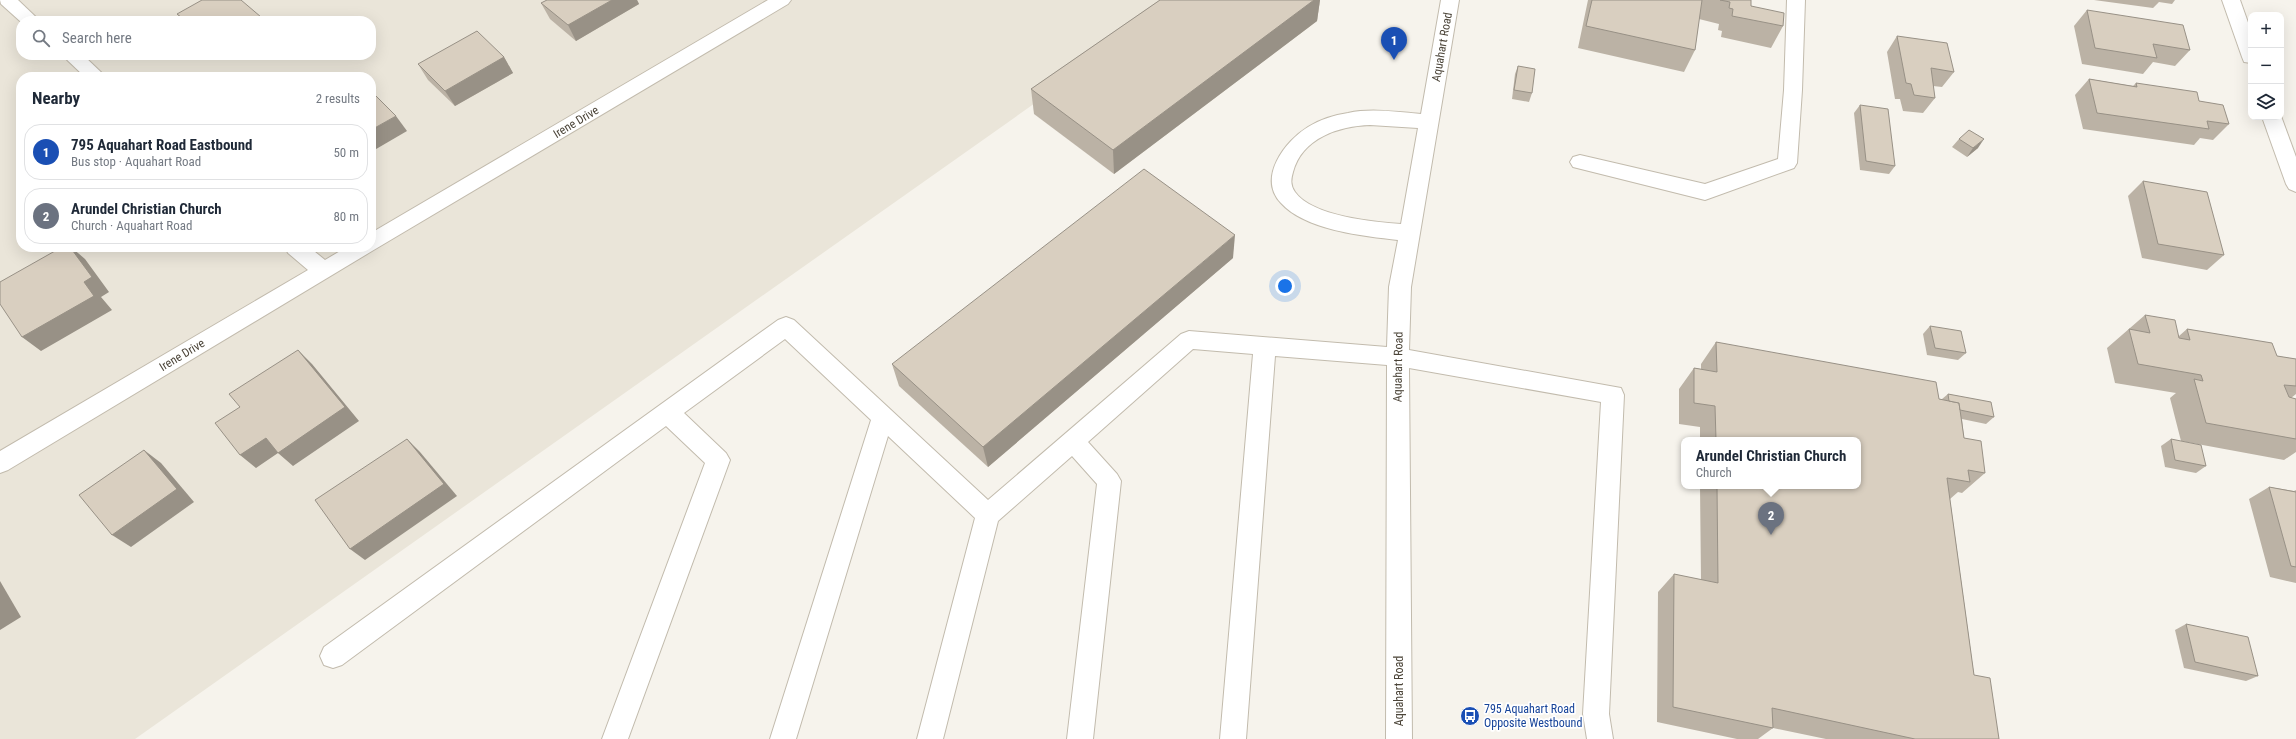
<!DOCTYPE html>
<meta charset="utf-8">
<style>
body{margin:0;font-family:"Roboto Condensed",sans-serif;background:#f2f2f3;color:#1f2937}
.controls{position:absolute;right:12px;top:12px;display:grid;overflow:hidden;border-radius:8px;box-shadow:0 4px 16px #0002}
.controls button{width:36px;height:36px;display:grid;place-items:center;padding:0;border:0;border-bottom:1px solid #e0e1e3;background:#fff;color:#1f2937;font:20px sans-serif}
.you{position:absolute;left:1285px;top:286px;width:14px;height:14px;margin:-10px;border:3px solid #fff;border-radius:50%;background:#1a73e8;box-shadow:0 0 0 6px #1a73e833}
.badge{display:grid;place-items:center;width:26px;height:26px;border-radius:50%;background:#ff3b1a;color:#fff;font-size:13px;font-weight:700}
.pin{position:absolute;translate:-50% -33px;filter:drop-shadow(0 1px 2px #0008)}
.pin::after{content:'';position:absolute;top:21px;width:14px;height:12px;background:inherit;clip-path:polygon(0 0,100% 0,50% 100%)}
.popup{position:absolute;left:1681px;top:437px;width:180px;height:52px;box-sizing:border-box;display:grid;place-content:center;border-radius:8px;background:#fff;filter:drop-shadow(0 1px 3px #0005);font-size:13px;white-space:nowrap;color:#747a83}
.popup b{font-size:15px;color:#1f2937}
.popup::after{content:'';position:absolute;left:50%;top:100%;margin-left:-8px;border:8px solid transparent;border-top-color:#fff}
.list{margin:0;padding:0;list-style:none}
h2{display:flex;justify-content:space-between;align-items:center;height:52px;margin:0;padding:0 16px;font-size:17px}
h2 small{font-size:13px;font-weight:400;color:#747a83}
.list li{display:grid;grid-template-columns:26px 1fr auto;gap:12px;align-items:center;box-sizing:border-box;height:56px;margin:0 8px 8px;padding:0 8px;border:1px solid #e0e1e3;border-radius:16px}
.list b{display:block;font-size:15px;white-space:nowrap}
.list p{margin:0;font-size:13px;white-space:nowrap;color:#747a83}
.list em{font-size:13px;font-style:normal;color:#747a83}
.icon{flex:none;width:22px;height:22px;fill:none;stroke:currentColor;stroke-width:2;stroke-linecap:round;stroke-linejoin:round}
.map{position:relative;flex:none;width:2296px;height:739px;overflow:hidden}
.search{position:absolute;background:#fff;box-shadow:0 4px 16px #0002;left:16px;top:16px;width:360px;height:44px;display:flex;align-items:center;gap:10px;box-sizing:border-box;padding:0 14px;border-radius:16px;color:#747a83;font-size:15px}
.panel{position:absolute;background:#fff;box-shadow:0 4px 16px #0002;left:16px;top:72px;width:360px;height:180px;border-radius:16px}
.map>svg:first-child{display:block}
.residential{fill:#eae5d9;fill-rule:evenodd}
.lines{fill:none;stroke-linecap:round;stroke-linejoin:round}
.minor-casing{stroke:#c2bbad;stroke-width:2}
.minor{fill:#fff;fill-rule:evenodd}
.wall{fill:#bbb2a5}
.shaded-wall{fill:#989186}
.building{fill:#d9cfc0;stroke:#989186}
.labels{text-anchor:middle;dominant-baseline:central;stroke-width:3.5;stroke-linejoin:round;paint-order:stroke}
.street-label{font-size:12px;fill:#4b4438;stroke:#fff}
.transit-label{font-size:12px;fill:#164399;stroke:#fff;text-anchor:start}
</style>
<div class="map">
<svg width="2296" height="739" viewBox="0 0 2296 739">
<rect width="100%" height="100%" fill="#f6f3ec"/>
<path class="residential" d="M 0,0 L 1181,0 L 135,739 L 0,739 ZM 21,21 L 371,21 L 371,55 L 21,55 ZM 21,77 L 371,77 L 371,247 L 21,247 Z"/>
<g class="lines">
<defs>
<g id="minor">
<polygon points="0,0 18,0 40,21 21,22 1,4"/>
<polygon points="768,0 791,0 788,4 372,251 8,470 0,473 0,451 308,270 288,253 285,247 309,247 325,260 347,247 371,247 371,233"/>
<path d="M 1441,0 L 1459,0 L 1411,287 L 1409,350 L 1621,388 L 1624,395 L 1609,714 L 1613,739 L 1587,739 L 1583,714 L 1601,402 L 1409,368 L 1412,739 L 1386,739 L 1387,365 L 1275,356 L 1246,739 L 1220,739 L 1253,354 L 1193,349 L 1088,442 L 1117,474 L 1121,481 L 1093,739 L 1067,739 L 1097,484 L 1072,456 L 998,521 L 943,739 L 917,739 L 975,518 L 888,436 L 796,739 L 770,739 L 871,420 L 785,339 L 684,413 L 726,453 L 730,460 L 628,739 L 602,739 L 705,463 L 666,426 L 342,665 L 333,668 L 324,665 L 320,656 L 324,647 L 778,320 L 786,317 L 794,320 L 988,500 L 1181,334 L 1189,331 L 1387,347 L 1389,287 L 1398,240 C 1363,236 1305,230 1281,203 C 1257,178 1285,141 1308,127 C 1319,120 1334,115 1348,113 C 1371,108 1397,112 1421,114 ZM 1370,125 L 1418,128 L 1401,224 C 1373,222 1312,216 1295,192 C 1290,185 1291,179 1293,172 C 1302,138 1339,126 1370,125 Z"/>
<polygon points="1787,0 1805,0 1802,90 1797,163 1794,168 1705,200 1573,167 1570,162 1573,157 1580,155 1705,184 1778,159 1784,90"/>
<polygon points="2222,0 2240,0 2251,31 2251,63 2244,62 2242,57"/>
<polygon points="62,55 83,55 106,77 85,77"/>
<polygon points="2281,116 2296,157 2296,192 2289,189 2286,184 2262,117"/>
</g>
</defs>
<use href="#minor" class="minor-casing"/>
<use href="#minor" class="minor"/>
</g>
<g class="wall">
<polygon points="547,0 637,0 639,4 576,41 550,19 541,3"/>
<polygon points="1160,0 1320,0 1317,21 1114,174 1034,114 1031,89"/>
<polygon points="1588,0 1751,0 1751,6 1783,26 1771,48 1721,37 1722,31 1718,30 1719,24 1699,19 1695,50 1684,72 1578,48"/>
<polygon points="2094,0 2175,0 2172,4 2159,2 2153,8"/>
<polygon points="2087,10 2190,50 2175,66 2153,62 2143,74 2082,64 2074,26"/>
<polygon points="177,14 261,17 264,21 183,21"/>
<polygon points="1897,36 1954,72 1942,87 1933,86 1935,98 1923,113 1903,111 1900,99 1895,99 1887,52"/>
<polygon points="504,57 513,73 455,106 428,80 418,64"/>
<polygon points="1518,66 1532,93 1529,102 1512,99 1515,74"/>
<polygon points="2089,79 2133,86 2136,83 2199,101 2229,124 2213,140 2200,138 2194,145 2083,129 2075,95"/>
<polygon points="1860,105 1895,166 1889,174 1860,170 1854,113"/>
<polygon points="1959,139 1978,148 1967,157 1952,147"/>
<polygon points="2143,181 2224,255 2207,270 2142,258 2128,196"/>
<polygon points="1233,258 988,467 899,386 892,364"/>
<polygon points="2145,315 2179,336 2187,329 2277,356 2296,359 2296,394 2291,398 2296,399 2296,452 2284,460 2181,441 2170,398 2176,393 2115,383 2107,348"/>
<polygon points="1930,326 1966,353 1958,360 1927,355 1923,334"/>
<polygon points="1716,342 1939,399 1942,399 1948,394 1994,417 1986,424 1962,419 1964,438 1985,473 1962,493 1958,492 1950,499 1974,675 1999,739 1826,739 1773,728 1758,739 1737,739 1657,722 1658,592 1674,574 1701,580 1700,486 1858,486 1858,440 1700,440 1700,427 1679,424 1679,389 1694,368 1701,369 1701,364"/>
<polygon points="2171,439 2206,466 2196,473 2165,467 2161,446"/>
<polygon points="2269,487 2294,491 2296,490 2296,583 2270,577 2249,499"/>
<polygon points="2186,624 2258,676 2246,681 2184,668 2175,630"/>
</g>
<g class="shaded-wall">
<polygon points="612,0 637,0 639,4 576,41 568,25"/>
<polygon points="1314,0 1320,0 1317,21 1114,174 1113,150"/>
<polygon points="261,17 264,21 253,21"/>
<polygon points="504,57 513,73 455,106 445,91"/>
<polygon points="396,116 407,131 371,152 371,130"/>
<polygon points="1984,139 1978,148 1967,157 1973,148"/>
<polygon points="1235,235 1233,258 988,467 983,447"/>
<polygon points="70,247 71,247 85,259 109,292 101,297 112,310 41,351 22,337"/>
<polygon points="298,350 312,364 359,421 293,466 278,453 256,468 240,455"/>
<polygon points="407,439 420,452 457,496 365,560 350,549"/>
<polygon points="144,450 161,463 194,502 131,547 112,535"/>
<polygon points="0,581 21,617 0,630"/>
</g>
<g class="building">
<polygon points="202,0 241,0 261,17 253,21 186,21 177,14"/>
<polygon points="547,0 612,0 568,25 541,3"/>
<polygon points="1160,0 1314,0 1113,150 1031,89"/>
<polygon points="1592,0 1702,0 1695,50 1586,26"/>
<polygon points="1720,0 1751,0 1751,6 1784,13 1783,26 1732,16 1733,9 1729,8 1730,2"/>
<polygon points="2087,10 2183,25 2190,50 2153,44 2157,58 2095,48"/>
<polygon points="477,31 504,57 445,91 418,64"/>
<polygon points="1897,36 1947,43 1954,72 1931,68 1935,98 1914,95 1911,84 1906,83"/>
<polygon points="1518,66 1535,69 1532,93 1514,90"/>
<polygon points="2089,79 2137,87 2136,83 2197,92 2199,101 2223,105 2229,124 2207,121 2209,129 2097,113"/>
<polygon points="372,92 396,116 371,130 371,93"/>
<polygon points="1860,105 1888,109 1895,166 1866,161"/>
<polygon points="1969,130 1984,139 1973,148 1959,139"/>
<polygon points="1144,169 1235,235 983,447 892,364"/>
<polygon points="2143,181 2207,192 2224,255 2158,244"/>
<polygon points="62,247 70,247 92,277 84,282 94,296 22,337 0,304 0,282"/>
<polygon points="2145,315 2175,320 2179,338 2190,340 2187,329 2272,343 2277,356 2296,359 2296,386 2284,385 2289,397 2296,399 2296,439 2206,423 2194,379 2203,381 2201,375 2138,364 2129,329 2150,333"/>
<polygon points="1930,326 1961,331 1966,353 1935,348"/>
<polygon points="1716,342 1936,382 1939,399 1959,403 1964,438 1981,441 1985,473 1968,470 1970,482 1947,478 1974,675 1990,678 1999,739 1915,739 1772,708 1773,728 1673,707 1674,574 1718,583 1717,486 1858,486 1858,440 1716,440 1715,406 1694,403 1694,368 1717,372"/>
<polygon points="298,350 345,407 278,453 266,438 240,455 215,423 240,407 229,394"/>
<polygon points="1948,394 1991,402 1994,417 1960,410 1959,403 1949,401"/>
<polygon points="407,439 444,484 350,549 315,500"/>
<polygon points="2171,439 2201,445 2206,466 2175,460"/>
<polygon points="144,450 177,489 112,535 79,495"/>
<polygon points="2269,487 2296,492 2296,567 2291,566"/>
<polygon points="2186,624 2248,637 2258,676 2195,662"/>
</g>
<defs>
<symbol id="bus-disc" viewBox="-11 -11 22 22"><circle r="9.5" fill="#1a4fb4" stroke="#fff"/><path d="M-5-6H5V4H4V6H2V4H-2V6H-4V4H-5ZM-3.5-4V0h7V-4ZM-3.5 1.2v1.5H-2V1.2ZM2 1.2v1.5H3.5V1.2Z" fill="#fff"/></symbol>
</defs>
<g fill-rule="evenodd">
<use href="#bus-disc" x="1459" y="705" width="22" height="22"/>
</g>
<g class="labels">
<g class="street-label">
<text transform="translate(1442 47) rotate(-80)">Aquahart Road</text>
<text transform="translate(576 122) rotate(-31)">Irene Drive</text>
<text transform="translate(182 355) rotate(-31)">Irene Drive</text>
<text transform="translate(1398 367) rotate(-89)">Aquahart Road</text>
<text transform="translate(1399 691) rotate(-90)">Aquahart Road</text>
</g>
<g class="transit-label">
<text x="1484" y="709">795 Aquahart Road<tspan x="1484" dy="14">Opposite Westbound</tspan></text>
</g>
</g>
</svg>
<div class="controls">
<button>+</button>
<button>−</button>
<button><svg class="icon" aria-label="layers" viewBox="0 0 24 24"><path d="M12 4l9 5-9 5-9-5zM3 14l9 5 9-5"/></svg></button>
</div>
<div class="you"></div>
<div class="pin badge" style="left:1394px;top:60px;background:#1a4fb4">1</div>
<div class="pin badge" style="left:1771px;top:535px;background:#6b7280">2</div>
<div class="popup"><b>Arundel Christian Church</b>Church</div>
<div class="search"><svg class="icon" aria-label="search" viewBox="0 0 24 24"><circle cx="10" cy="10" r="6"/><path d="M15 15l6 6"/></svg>Search here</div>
<section class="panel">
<h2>Nearby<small>2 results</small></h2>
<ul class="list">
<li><span class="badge" style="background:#1a4fb4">1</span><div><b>795 Aquahart Road Eastbound</b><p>Bus stop · Aquahart Road</p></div><em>50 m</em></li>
<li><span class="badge" style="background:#6b7280">2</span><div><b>Arundel Christian Church</b><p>Church · Aquahart Road</p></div><em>80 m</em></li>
</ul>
</section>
</div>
